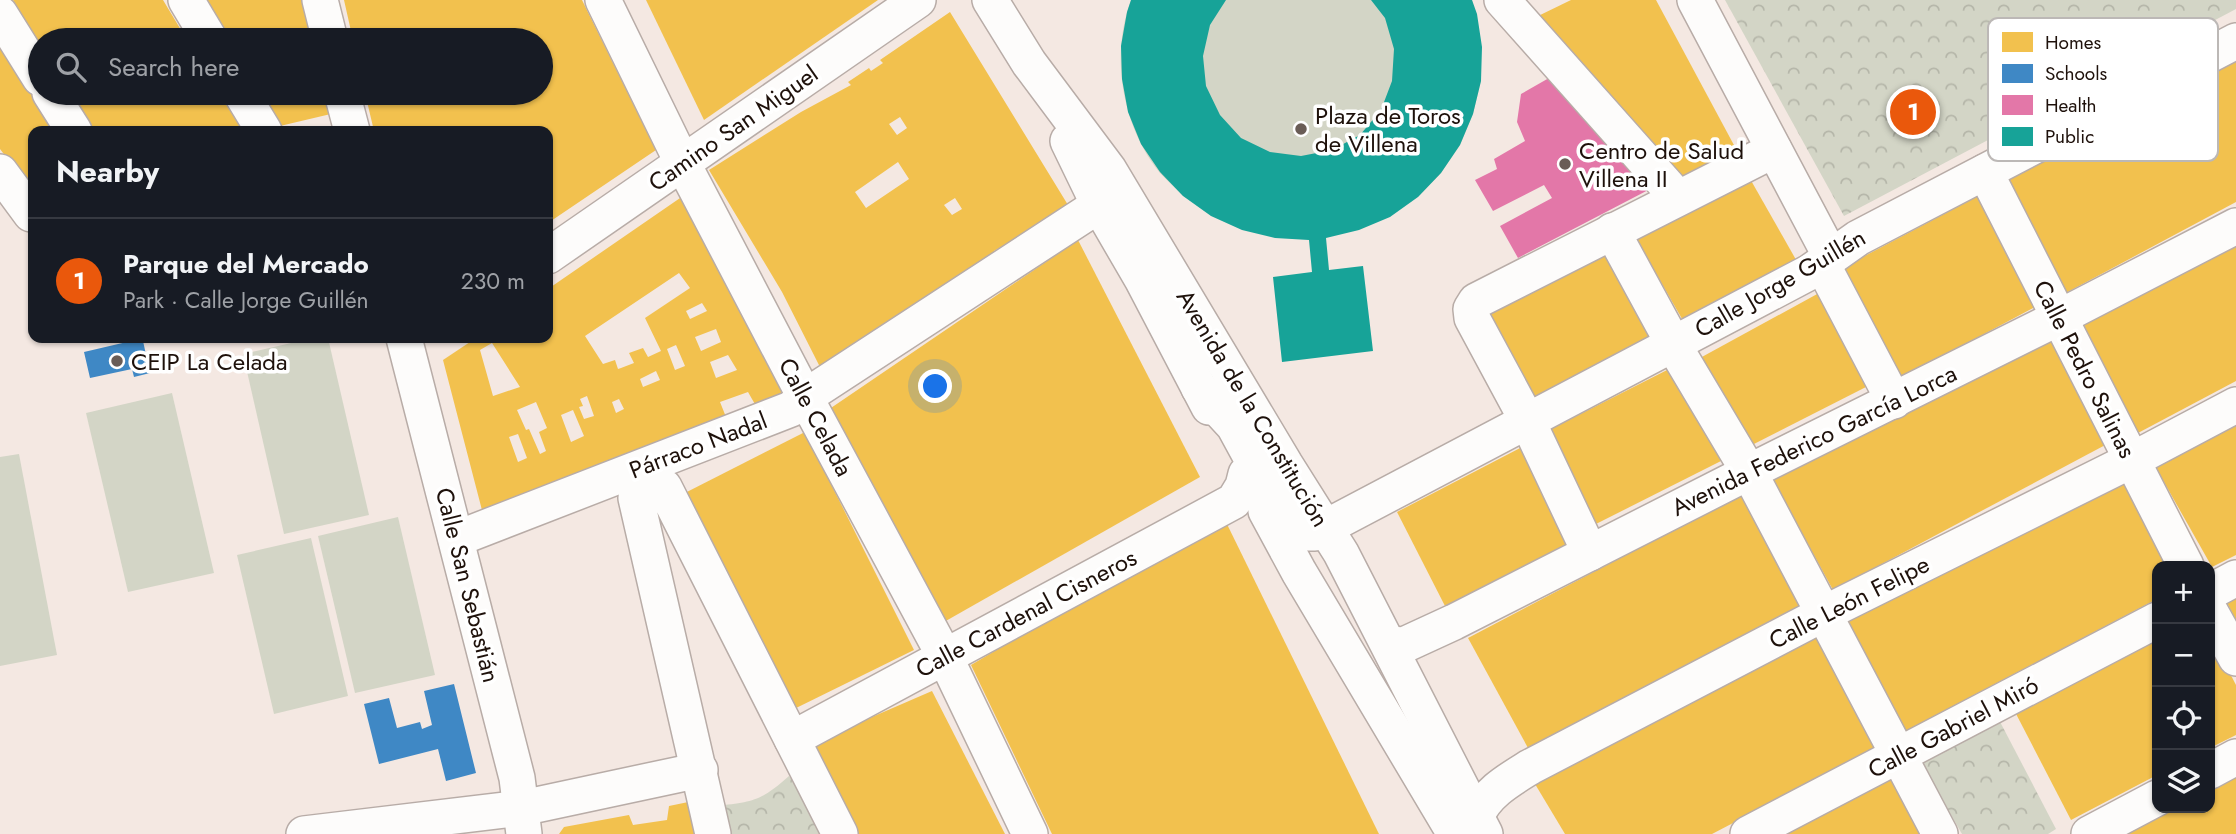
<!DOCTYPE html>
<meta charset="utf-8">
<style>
body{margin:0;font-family:Jost,sans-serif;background:#20242c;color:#f1f3f6}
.controls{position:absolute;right:21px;bottom:21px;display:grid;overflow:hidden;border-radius:14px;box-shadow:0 2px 5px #0004}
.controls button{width:63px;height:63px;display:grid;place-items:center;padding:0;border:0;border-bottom:2px solid #363941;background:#171b24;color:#f1f3f6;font:35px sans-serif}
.you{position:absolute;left:936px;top:387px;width:24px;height:24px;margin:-18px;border:5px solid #fff;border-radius:50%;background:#1a73e8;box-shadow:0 0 0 10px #1a73e833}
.badge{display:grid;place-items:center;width:46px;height:46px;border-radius:50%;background:#ea580c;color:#fff;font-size:23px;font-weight:700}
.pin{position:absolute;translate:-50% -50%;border:4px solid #fff;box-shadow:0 2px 7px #0006}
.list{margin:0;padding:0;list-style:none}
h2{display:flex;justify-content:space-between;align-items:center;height:91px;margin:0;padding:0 28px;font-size:30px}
h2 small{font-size:23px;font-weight:400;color:#9ea1a6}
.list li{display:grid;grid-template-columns:46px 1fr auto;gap:21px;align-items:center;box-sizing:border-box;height:126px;padding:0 28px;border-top:2px solid #363941}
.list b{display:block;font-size:26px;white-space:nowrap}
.list p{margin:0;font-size:23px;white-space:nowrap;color:#9ea1a6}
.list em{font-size:23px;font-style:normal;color:#9ea1a6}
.icon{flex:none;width:38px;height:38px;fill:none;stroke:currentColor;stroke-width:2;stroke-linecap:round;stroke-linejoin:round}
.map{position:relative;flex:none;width:2236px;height:834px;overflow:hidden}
.search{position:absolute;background:#171b24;box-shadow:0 2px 5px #0004;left:28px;top:28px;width:525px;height:77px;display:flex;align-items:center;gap:18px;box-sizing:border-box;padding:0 24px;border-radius:38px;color:#9ea1a6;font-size:26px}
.panel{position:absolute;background:#171b24;box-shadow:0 2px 5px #0004;left:28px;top:126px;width:525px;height:217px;border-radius:14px}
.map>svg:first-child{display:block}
.park{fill:url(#park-crowns)}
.pitch{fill:#d3d5c6}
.homes{fill:#f2c14e;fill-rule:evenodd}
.schools{fill:#3f88c5}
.health{fill:#e377a8}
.public{fill:#17a398}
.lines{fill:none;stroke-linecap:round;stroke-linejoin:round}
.minor-casing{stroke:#b8aca7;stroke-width:38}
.minor{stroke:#fdfcfb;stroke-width:35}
.poi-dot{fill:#695c56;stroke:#fff;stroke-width:2.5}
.labels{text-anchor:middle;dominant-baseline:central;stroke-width:7;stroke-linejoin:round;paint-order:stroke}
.poi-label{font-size:24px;fill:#1e110b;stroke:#fff;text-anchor:start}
.street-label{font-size:24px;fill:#1e110b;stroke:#fff}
.key{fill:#fff;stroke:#bcb8b6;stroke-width:2}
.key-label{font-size:19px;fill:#1e110b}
</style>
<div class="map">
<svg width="2236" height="834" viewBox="0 0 2236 834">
<defs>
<pattern id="park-crowns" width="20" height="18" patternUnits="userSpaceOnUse" patternTransform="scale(1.75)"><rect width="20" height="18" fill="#d3d5c6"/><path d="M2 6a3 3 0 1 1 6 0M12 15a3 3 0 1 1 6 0" fill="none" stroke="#b5b6a9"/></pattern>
</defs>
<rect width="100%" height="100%" fill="#f4e8e2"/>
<g class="park">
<polygon points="1725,0 2236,0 2236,9 1844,216"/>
<polygon points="1997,716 2056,829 2048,834 1962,834 1917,756"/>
<path d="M 789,776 L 805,795 L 826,834 L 723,834 L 716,806 C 753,802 761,801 789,776 Z"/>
</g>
<g class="pitch">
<path d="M 1131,0 L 1472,0 L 1481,81 L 1473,114 L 1460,145 L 1441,173 L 1418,197 L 1183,196 C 1176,188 1167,181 1160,173 C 1122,127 1110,56 1131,0 Z"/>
<polygon points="313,338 328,338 369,515 284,534 243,354"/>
<polygon points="172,393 214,573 128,592 86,413"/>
<polygon points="19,454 57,655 0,666 0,457"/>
<polygon points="398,517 435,675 355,693 318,536"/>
<polygon points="311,538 348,696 274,714 237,555"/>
</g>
<g class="homes">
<polygon points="13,0 163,0 187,40 40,40 40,44"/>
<polygon points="207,0 307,0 317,40 230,40"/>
<polygon points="344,0 582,0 656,150 548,223 548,131 374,131 365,93 541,93 541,40 353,40"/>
<polygon points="646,0 878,0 704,120"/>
<polygon points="1571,0 1656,0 1735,147 1680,185 1534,18"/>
<path d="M 950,12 L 1068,205 L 1007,246 L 1006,244 L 994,251 L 997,254 L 821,369 L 782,292 L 709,170 L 801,112 L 851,85 L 848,82 L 869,68 L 871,71 L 883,63 L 880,60 ZM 900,117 L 907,128 L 897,135 L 889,124 ZM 898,162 L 909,179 L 866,208 L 855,192 ZM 955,198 L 962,209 L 952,215 L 944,205 Z"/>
<polygon points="0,35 61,131 33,131 33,184 28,186 0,149"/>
<polygon points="2236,59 2236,202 2064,294 2004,179"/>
<polygon points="71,93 219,93 243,131 95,131"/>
<polygon points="261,93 330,93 335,113 280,126"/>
<polygon points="1749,177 1799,265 1685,324 1636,239"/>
<polygon points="1980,195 2037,306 1896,381 1840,269"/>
<path d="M 683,196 L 785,395 L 756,406 L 748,392 L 720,402 L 726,417 L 483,514 L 443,360 L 476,338 L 548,338 L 548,289 ZM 679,273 L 690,288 L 645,318 L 661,351 L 648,357 L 643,348 L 629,353 L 634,363 L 621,368 L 618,369 L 615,360 L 603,364 L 585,336 ZM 702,303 L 707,311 L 690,319 L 686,311 ZM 716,329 L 721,342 L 701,351 L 695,337 ZM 492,343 L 520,387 L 493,396 L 480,350 ZM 676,345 L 685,366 L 675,370 L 667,349 ZM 728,355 L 737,370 L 716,378 L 710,362 ZM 656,371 L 660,380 L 643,387 L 640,379 ZM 587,396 L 594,416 L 584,419 L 579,407 L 583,406 L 580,399 ZM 619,399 L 624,409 L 616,413 L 612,402 ZM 536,402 L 547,428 L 539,432 L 546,451 L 540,454 L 529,429 L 526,430 L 517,410 ZM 573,410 L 584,436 L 571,442 L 561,415 ZM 518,434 L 527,458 L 518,462 L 509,437 Z"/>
<polygon points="2236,238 2236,381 2138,433 2081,321"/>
<polygon points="1078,240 1200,477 944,622 825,412"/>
<polygon points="1608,253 1654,340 1534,407 1484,315"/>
<polygon points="1819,293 1866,387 1750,446 1700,358"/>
<polygon points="2054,332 2109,443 1833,590 1771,477"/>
<polygon points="1673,367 1723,460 1592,526 1543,433"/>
<polygon points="2236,417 2236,555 2212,567 2152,461"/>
<polygon points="805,432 914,650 790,711 677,497"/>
<polygon points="1522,447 1570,543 1445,606 1397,512"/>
<polygon points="2126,474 2176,566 2157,566 2157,599 1900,734 1842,619"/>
<polygon points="1744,493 1807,604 1528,748 1468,638"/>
<polygon points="1223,516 1379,834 1052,834 971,665"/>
<polygon points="2236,591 2236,620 2224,597"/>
<polygon points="2157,633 2157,775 2071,820 2014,710"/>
<polygon points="1818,634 1879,747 1712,834 1565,834 1532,779"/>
<polygon points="2210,635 2236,685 2236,735 2210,748"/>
<polygon points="932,691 1005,834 850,834 805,746"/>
<polygon points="2236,769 2236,834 2114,834 2163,808 2210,808 2210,783"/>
<polygon points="1891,771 1924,834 1774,834"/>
<polygon points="698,800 700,834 559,834 564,827 629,815 633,825 667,820 669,806"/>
</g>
<g class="schools">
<polygon points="131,338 151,338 143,341 150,373 134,377 132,369 90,378 84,352 131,341"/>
<polygon points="454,684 476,773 446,781 438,749 379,764 364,704 389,698 397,728 420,722 422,729 432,725 424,691"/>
</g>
<polygon class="health" points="1556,74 1654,187 1518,258 1500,226 1552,198 1544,185 1493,211 1475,180 1497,169 1494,159 1525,141 1517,122 1521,94"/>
<polygon class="public" points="1131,0 1226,0 1210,25 1203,56 1206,86 1220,115 1241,138 1270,152 1301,156 1332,150 1360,135 1381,110 1392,81 1394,49 1385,18 1371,0 1472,0 1477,14 1482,47 1481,81 1473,114 1460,145 1441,173 1418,197 1390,217 1359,230 1326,238 1329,270 1363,266 1373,351 1282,362 1273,277 1312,272 1309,240 1275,238 1242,230 1211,216 1183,196 1160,172 1141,144 1128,112 1122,79 1121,46 1127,12"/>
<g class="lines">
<defs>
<g id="minor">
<polyline points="186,0 210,40"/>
<polyline points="320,0 330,40"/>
<polyline points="603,0 683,164 805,397 945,657 1030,834"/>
<polyline points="990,0 1029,63 1109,170 1285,464 1341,553 1485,834"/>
<polyline points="1502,0 1678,198"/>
<polyline points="1695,0 1831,257"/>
<polyline points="0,14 40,78"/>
<polyline points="50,93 74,131"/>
<polyline points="241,93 264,131"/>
<polyline points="342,93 352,131"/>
<polyline points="1068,141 1099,205 1142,279 1209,407"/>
<polyline points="0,172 31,214"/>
<polyline points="1985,172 2186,566"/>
<polyline points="1612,231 1680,356 1749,472 1940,834"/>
<polyline points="548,256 918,0"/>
<polyline points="1822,264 1894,401"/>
<polyline points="404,338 517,778 524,834"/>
<polyline points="1199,388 1234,426 1271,494 1293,528 1303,533 1315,533 1810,272 1858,238 2236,41"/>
<polyline points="1266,511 1299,572 1455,834"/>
<polyline points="456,539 791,409 805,397 1099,205"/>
<polyline points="1590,553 1528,422 1472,318 1471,309 1476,301 1774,150"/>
<polyline points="2210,592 2236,578"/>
<polyline points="2210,611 2236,658"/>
<polyline points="1389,644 1404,645 1454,622 1749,472 2060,317 2236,226"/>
<polyline points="792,739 1234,501 1243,486 1246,474"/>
<polyline points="2210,771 2236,757"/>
<polyline points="304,834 522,808 700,770"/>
<polyline points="713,834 636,498 664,487 840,834"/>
<path d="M 1472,834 C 1473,829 1474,822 1476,817 C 1486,793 1509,780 1530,767 L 1823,614 L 2132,460 L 2236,405"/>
<polyline points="1748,834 2157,620"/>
<polyline points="2089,834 2157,798"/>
</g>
</defs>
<use href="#minor" class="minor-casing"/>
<use href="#minor" class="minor"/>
</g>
<g class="poi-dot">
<circle cx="1301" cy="129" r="7"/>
<circle cx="1565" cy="164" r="7"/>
<circle cx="117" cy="361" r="7"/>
</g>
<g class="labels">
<g class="poi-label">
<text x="1315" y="115">Plaza de Toros<tspan x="1315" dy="28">de Villena</tspan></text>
<text x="1579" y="150">Centro de Salud<tspan x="1579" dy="28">Villena II</tspan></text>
<text x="131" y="361">CEIP La Celada</text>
</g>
<g class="street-label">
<text transform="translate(733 128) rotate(-35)">Camino San Miguel</text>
<text transform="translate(1780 283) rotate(-30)">Calle Jorge Guillén</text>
<text transform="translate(2085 369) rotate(63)">Calle Pedro Salinas</text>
<text transform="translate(1253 408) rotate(59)">Avenida de la Constitución</text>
<text transform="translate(816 417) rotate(62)">Calle Celada</text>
<text transform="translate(1814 440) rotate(-26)">Avenida Federico García Lorca</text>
<text transform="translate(698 445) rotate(-21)">Párraco Nadal</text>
<text transform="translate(468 585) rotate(76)">Calle San Sebastián</text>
<text transform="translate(1849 602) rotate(-27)">Calle León Felipe</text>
<text transform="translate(1026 613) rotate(-28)">Calle Cardenal Cisneros</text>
<text transform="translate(1953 727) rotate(-28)">Calle Gabriel Miró</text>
</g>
</g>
<rect x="1988" y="18" width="230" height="143" rx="10" class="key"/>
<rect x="2002" y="32" width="31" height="20" fill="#f2c14e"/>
<rect x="2002" y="64" width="31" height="19" fill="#3f88c5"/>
<rect x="2002" y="95" width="31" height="20" fill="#e377a8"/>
<rect x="2002" y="127" width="31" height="19" fill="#17a398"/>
<g class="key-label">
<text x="2045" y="49">Homes</text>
<text x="2045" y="80">Schools</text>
<text x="2045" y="112">Health</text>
<text x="2045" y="143">Public</text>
</g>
</svg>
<div class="controls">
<button>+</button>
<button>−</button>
<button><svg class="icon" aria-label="locate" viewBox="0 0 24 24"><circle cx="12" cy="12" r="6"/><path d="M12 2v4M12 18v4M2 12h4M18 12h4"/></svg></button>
<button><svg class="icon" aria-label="layers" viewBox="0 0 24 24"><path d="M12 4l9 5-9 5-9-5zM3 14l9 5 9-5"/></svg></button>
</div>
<div class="you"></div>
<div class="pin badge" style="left:1913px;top:112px">1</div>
<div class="search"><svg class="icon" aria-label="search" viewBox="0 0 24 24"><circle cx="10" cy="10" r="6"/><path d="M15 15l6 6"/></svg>Search here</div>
<section class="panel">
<h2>Nearby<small></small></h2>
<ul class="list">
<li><span class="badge">1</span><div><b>Parque del Mercado</b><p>Park · Calle Jorge Guillén</p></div><em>230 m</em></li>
</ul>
</section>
</div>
